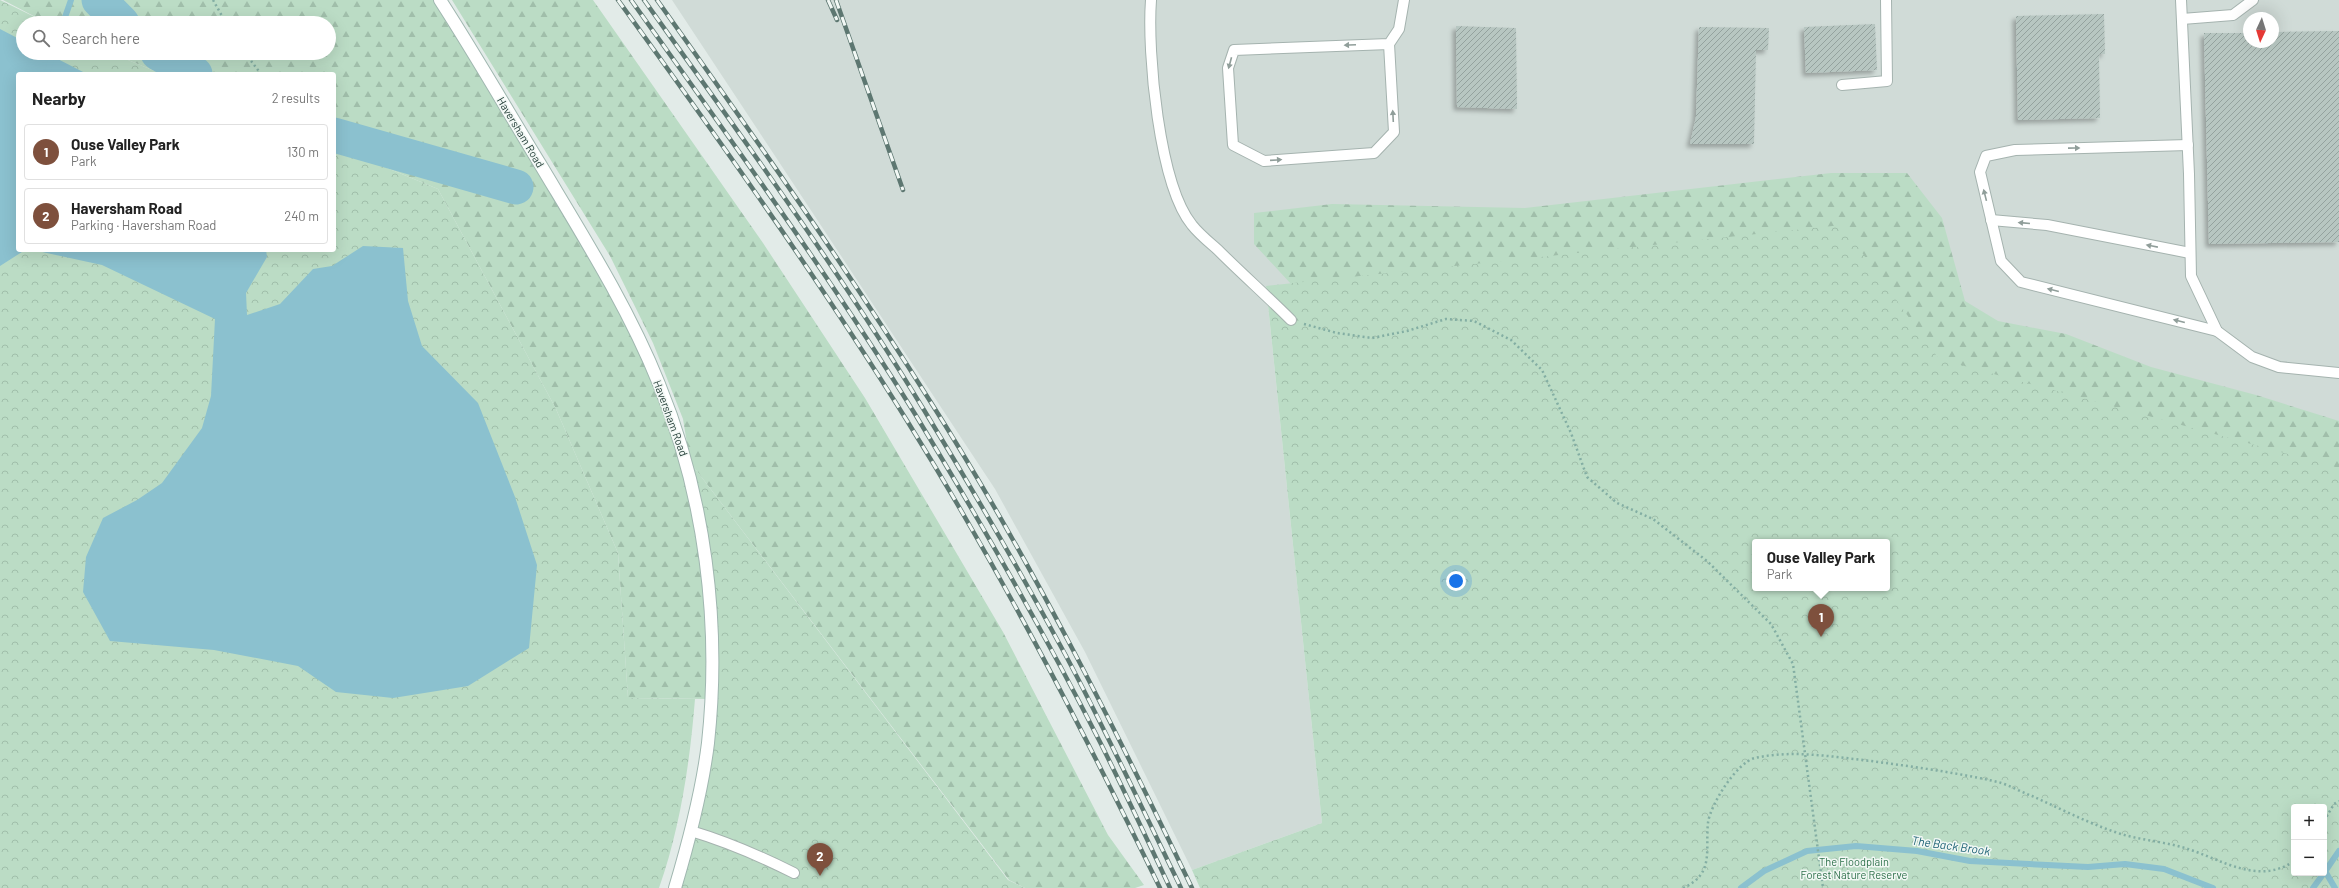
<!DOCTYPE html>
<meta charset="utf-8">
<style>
body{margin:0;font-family:Barlow,sans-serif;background:#f6f6f6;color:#222}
.controls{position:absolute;right:12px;bottom:12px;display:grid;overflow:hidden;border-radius:4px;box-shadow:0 4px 16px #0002}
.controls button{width:36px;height:36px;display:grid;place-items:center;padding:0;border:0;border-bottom:1px solid #e0e0e0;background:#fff;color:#222;font:20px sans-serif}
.compass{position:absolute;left:2243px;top:12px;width:36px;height:36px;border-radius:50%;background:#fff;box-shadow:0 4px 16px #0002;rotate:184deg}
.you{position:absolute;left:1456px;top:581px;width:14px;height:14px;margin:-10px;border:3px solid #fff;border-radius:50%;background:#1a73e8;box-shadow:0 0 0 6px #1a73e833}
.badge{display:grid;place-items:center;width:26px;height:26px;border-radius:50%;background:#7e503d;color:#fff;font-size:13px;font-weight:700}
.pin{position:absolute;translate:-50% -33px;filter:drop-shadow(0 1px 2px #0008)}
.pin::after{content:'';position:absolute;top:21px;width:14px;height:12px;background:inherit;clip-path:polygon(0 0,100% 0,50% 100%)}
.popup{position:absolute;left:1752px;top:539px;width:138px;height:52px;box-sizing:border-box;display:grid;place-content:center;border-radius:4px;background:#fff;filter:drop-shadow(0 1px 3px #0005);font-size:13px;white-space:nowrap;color:#767676}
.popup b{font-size:15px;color:#222}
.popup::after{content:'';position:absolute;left:50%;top:100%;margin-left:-8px;border:8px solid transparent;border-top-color:#fff}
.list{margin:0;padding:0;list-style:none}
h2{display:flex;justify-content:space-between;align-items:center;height:52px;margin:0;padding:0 16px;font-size:17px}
h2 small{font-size:13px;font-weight:400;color:#767676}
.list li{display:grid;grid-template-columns:26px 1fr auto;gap:12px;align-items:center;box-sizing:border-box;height:56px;margin:0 8px 8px;padding:0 8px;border:1px solid #e0e0e0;border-radius:4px}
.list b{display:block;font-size:15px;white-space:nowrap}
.list p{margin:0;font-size:13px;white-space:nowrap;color:#767676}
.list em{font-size:13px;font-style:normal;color:#767676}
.icon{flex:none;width:22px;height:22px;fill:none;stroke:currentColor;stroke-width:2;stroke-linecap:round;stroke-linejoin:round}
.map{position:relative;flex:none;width:2339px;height:888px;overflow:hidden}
.search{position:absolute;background:#fff;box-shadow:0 4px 16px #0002;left:16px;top:16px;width:320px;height:44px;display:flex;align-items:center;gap:10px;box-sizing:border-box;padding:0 14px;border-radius:22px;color:#767676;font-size:15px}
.panel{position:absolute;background:#fff;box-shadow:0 4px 16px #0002;left:16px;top:72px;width:320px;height:180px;border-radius:4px}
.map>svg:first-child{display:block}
.built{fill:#d0dbd7;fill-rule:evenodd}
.forest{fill:url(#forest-firs)}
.park{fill:url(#park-crowns);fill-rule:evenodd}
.water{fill:#8bc1cf}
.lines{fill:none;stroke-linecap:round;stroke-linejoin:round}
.stream{stroke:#8bc1cf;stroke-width:6}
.river{stroke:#8bc1cf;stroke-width:35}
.building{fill:url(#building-hatch);filter:url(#shadow)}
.lane-casing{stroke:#a5b3af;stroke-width:12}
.secondary-casing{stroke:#a0b7b0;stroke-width:14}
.path{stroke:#83aea3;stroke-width:2.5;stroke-dasharray:2 3;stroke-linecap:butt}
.lane{stroke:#fff;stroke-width:10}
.secondary{stroke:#fff;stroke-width:12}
.rail-casing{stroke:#5d7771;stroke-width:4.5}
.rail{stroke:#f2f8f5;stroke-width:3;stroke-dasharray:9;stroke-linecap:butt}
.oneway{fill:#909e9a}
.labels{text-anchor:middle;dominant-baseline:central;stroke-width:3;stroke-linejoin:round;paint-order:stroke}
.street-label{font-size:11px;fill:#223c36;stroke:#f2f8f5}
.park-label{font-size:11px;fill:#2e714b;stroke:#f2f8f5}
.water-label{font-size:12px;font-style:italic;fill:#1e6376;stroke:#f2f8f5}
</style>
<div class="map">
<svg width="2339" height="888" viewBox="0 0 2339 888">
<defs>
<pattern id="forest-firs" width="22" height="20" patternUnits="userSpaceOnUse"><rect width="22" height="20" fill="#bbdcc5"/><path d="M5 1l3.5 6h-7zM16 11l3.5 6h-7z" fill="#a0beaa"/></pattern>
<pattern id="park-crowns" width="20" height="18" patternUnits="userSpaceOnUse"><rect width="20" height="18" fill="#bbdcc5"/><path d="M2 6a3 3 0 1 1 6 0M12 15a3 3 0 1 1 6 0" fill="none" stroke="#a0beaa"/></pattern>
<pattern id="building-hatch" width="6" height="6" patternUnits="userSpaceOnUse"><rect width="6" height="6" fill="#b7c6c1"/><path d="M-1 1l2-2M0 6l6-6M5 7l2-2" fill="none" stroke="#94a29e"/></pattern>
<filter id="shadow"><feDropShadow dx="-3.5" dy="3.5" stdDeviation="2" flood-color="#0004"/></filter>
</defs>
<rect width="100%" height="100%" fill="#e2ebe8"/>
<path class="built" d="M 672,0 L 2339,0 L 2339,468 L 1266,286 L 1322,823 L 1192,870 L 1085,652 L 995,489 ZM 2249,18 L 2273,18 L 2273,42 L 2249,42 Z"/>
<g class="forest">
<polygon points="3,0 440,0 628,315 684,454 710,598 711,699 628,698 618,553 556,409 438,189 334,146 334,74 162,74 111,53 329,53 329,23 47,23"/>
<polygon points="452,0 593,0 763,243 865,398 1003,632 1108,835 1144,885 1135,888 1025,888 1009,880 690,462 683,419 653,343 610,256"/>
<polygon points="1831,173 1907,173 1942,218 1965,301 1998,321 2066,334 2151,367 2256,395 2339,421 2339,503 1304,298 1254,244 1254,213 1332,204 1525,208"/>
</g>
<g class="park">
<path d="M 0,0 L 47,23 L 23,23 L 23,53 L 111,53 L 162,74 L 18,74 L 18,250 L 334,250 L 334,146 L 438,189 L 556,409 L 618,553 L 628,698 L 695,699 C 690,762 680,829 659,888 L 0,888 Z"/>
<path d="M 1842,225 L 1939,359 L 2339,468 L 2339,888 L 1200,888 L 1192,870 L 1322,823 L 1266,286 ZM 1755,542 L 1887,542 L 1887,588 L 1755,588 ZM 2294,807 L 2324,807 L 2324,873 L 2294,873 Z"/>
<polygon points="684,454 1008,880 1025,888 675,888 708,744 710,598"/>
</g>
<g class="water">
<polygon points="0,29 23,41 23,53 46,53 87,74 18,74 18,250 25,250 0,266"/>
<polygon points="363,246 403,248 408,301 422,346 478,403 515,497 537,565 529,648 468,686 393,698 336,692 298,666 214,650 110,641 83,592 86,557 103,518 137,500 162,483 202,428 211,396 215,319 102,265 33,250 266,250 267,257 246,293 247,315 280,304 313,269 332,266"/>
</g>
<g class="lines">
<g class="stream">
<polyline points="63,23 71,0"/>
<polyline points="47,74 53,53"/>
<polyline points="2325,871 2335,888"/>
<polyline points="2324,873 2339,851"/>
<polyline points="1741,888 1764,871 1807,851 1856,846 1917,851 1970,861 2088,867 2125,864 2164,869 2213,888"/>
<polyline points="2313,888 2324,873"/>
</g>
<g class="river">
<polyline points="99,0 122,23"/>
<polyline points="158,53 195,74"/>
<polyline points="334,135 516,187"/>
</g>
</g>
<g class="building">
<polygon points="2104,14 2105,54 2099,54 2100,118 2018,120 2016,16"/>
<polygon points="1875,24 1877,70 1806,73 1804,27"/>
<polygon points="1456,26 1516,28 1517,109 1457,107"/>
<polygon points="1699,27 1769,28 1768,50 1756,50 1754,144 1690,144 1696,117"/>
<polygon points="2339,31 2339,242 2209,244 2204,33 2249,33 2249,42 2273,42 2273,32"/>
</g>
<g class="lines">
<defs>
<g id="lane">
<path d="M 1151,0 C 1147,52 1159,185 1192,225 C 1199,234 1209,242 1218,250 C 1242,274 1267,296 1291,320"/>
<polyline points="2181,0 2189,174 2191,276 2217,331 2252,357 2279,367 2339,373"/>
<polyline points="2182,19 2233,15 2253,0"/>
<polyline points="1389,44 1234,50 1228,68 1233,145 1264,161 1374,153 1394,132 1389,44 1399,29 1404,0"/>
<polyline points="1842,85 1887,81 1886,0"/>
<polyline points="2188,145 2015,150 1986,156 1980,172 2001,261 2021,282 2217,331"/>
<polyline points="1991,220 2047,225 2190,253"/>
<path d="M 691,831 C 728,842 760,856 794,873"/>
</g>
<path id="secondary" d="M 440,0 C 475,54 507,110 540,164 C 583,236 628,307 659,384 C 705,496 721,623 708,743 C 702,792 689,841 675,888"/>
</defs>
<use href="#lane" class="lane-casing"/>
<use href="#secondary" class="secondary-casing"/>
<g class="path">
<polyline points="213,0 226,23"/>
<polyline points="245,53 261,74"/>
<polyline points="1304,324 1337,333 1372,338 1407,331 1446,319 1474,321 1511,340 1542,370 1571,433 1587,477 1617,503 1653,519 1707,561 1771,624 1793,664 1823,888"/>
<polyline points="2324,821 2334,804 2339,801"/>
<path d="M 1683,888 C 1715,874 1705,850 1708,823 C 1710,805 1737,762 1755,758 C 1791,750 1827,756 1863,760 C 1908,766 1954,772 1998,782 C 2009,785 2021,792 2032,796 C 2059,808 2086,822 2115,832 C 2137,840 2162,841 2185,848 C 2221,859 2258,886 2294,861"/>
</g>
<use href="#lane" class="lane"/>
<use href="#secondary" class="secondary"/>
<defs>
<g id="rail">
<path d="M 618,0 C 717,137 816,275 906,419 C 1000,570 1082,728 1160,888"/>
<path d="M 631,0 C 728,136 827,272 915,414 C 980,521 1043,630 1100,742 C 1124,790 1147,839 1170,888"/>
<path d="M 644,0 C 740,134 838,269 924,410 C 973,490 1020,571 1065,654 C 1106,731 1143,810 1181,888"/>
<path d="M 657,0 C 751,132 844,264 930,401 C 1029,557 1112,722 1192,888"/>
<polyline points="828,0 837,20"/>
<polyline points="836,0 903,190"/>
</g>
</defs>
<use href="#rail" class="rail-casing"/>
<use href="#rail" class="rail"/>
</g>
<defs><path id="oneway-solid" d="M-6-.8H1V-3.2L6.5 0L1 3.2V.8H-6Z"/></defs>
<g class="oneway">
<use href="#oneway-solid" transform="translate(1350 45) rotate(178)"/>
<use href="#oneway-solid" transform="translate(1230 63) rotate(105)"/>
<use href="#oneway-solid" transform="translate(1393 116) rotate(-93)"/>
<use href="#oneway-solid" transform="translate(2074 148) rotate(-1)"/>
<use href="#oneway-solid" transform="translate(1276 160) rotate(-4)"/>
<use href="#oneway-solid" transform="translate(1985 195) rotate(-104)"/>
<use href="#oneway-solid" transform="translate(2024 223) rotate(-175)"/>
<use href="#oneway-solid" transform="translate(2152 246) rotate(-169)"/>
<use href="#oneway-solid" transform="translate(2053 290) rotate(-166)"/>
<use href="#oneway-solid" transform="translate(2179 321) rotate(-166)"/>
</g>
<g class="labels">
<g class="street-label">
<text transform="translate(521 132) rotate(59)">Haversham Road</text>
<text transform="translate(671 418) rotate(70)">Haversham Road</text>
</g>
<g class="park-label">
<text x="1854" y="861">The Floodplain<tspan x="1854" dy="13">Forest Nature Reserve</tspan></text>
</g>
<g class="water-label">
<text transform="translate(1951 845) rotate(8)">The Back Brook</text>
</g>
</g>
</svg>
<div class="controls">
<button>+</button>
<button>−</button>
</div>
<svg class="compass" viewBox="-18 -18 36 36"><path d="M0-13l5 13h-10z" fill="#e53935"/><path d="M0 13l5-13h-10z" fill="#767676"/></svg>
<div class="you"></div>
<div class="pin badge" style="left:1821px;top:637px">1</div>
<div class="popup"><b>Ouse Valley Park</b>Park</div>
<div class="pin badge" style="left:820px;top:876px">2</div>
<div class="search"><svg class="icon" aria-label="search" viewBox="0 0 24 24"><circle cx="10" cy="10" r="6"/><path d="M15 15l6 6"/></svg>Search here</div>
<section class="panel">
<h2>Nearby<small>2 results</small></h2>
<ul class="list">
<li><span class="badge">1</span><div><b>Ouse Valley Park</b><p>Park</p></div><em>130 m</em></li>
<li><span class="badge">2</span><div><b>Haversham Road</b><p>Parking · Haversham Road</p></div><em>240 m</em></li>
</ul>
</section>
</div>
